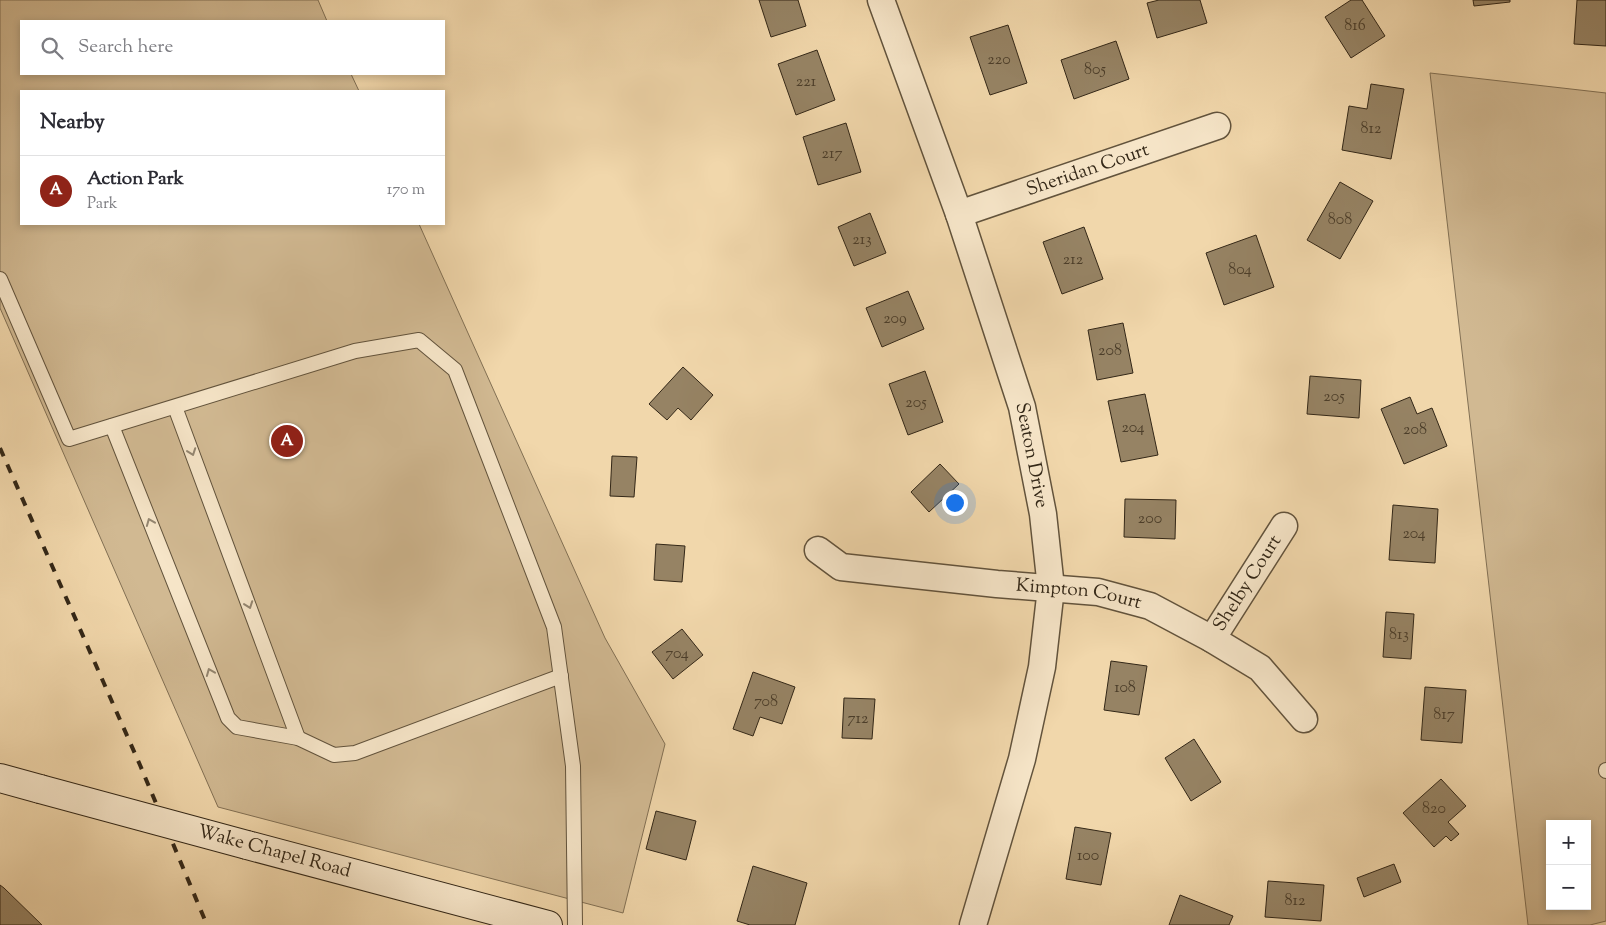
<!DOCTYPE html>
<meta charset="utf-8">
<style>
body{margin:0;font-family:"Sorts Mill Goudy",serif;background:#f2f2f3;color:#2b2b33}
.controls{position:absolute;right:15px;bottom:15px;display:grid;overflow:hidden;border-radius:0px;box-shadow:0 2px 8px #0003}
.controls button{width:45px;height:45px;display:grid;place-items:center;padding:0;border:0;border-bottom:1px solid #e1e1e2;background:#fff;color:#2b2b33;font:25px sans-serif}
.you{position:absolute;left:954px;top:502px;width:18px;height:18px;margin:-12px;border:4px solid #fff;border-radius:50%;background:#1a73e8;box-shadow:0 0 0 8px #1a73e833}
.badge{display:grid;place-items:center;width:32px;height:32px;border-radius:50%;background:#8f2418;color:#fff;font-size:16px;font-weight:700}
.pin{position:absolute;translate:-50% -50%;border:2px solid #fff;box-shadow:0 1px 5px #0006}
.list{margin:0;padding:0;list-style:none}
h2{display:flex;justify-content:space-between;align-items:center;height:65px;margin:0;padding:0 20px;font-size:21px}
h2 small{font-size:16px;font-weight:400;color:#7c7c81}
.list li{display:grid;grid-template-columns:32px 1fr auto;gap:15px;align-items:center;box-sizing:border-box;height:70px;padding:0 20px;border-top:1px solid #e1e1e2}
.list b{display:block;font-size:19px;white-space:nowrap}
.list p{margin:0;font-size:16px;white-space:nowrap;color:#7c7c81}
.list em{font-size:16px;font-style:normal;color:#7c7c81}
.icon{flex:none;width:28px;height:28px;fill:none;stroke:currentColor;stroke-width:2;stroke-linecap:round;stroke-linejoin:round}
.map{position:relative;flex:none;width:1606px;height:925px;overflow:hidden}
.search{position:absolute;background:#fff;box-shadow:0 2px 8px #0003;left:20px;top:20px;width:425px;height:55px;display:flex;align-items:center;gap:12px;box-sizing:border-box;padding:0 18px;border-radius:0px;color:#7c7c81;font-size:19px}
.panel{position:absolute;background:#fff;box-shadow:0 2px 8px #0003;left:20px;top:90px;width:425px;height:135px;border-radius:0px}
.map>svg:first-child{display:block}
.green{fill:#d1b992;stroke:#827054;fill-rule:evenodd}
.building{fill:#968364;stroke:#332717}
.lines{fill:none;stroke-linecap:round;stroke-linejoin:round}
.lane-casing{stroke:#62533c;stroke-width:16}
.street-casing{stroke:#62533c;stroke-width:29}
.secondary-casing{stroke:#332717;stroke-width:30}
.lane{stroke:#f6e5c8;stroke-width:14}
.street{stroke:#f6e5c8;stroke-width:26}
.secondary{stroke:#f6e5c8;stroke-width:28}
.rail{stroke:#332717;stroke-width:4;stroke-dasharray:9 9;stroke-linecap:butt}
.secondary-bridge-casing{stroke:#332717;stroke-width:30;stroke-linecap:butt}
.secondary-bridge{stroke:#f6e5c8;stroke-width:28}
.oneway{stroke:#948670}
.labels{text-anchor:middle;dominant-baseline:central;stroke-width:4.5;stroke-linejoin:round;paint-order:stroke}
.number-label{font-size:16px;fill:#4c3e2a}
.street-label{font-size:19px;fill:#332717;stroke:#f6e5c8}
</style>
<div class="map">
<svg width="1606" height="925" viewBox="0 0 1606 925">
<rect width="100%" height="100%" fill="#f1d7ab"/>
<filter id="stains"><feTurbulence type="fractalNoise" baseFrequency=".004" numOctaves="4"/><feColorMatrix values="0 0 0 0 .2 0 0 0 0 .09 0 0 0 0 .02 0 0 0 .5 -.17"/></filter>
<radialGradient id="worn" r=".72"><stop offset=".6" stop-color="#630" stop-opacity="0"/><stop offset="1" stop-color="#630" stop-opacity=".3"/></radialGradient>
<g class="green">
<polygon points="0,0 318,0 327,21 21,21 21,74 351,74 359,91 21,91 21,224 419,224 605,638 665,744 623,913 218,807 0,308"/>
<path d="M 1430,73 L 1606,93 L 1606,921 L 1590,925 L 1528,925 ZM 1550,824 L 1587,824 L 1587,906 L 1550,906 Z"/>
</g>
<g class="building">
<polygon points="759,0 798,0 806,26 771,37"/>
<polygon points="1159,0 1200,0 1207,23 1157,38 1147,3"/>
<polygon points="1351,0 1362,0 1385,36 1351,58 1325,17"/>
<polygon points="1473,0 1510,0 1510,2 1474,6"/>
<polygon points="1577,0 1606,0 1606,46 1574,44"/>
<polygon points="1008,25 1027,83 990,95 970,37"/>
<polygon points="1116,41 1129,79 1074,99 1061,60"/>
<polygon points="817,50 835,100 796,115 778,64"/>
<polygon points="1371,84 1404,89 1391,159 1342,150 1349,106 1367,109"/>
<polygon points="846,123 861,172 818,185 803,137"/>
<polygon points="1340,182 1373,201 1340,259 1307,240"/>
<polygon points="870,213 886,253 854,266 838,227"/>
<polygon points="1084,227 1103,279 1062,294 1043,242"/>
<polygon points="1256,235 1274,287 1224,305 1206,253"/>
<polygon points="908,291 924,329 882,347 866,308"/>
<polygon points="1123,323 1133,373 1097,380 1088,330"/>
<polygon points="683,367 713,395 691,420 678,408 667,420 649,404"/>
<polygon points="925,371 943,422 908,435 889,384"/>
<polygon points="1310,376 1361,380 1359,418 1307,414"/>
<polygon points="1145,394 1158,455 1121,462 1108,401"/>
<polygon points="1410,397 1417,414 1432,408 1447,446 1404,464 1381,409"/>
<polygon points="612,456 637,457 634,497 610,496"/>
<polygon points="940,464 959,484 929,512 911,492"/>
<polygon points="1125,499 1176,500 1175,539 1124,537"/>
<polygon points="1393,505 1438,509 1435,563 1389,560"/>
<polygon points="656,544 685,546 682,582 654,580"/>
<polygon points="1386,612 1414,614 1411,659 1383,657"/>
<polygon points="682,629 703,655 673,679 652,652"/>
<polygon points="1111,661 1147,666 1139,715 1104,710"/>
<polygon points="753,672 795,687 782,724 760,717 753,736 733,729"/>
<polygon points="1425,687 1466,690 1462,743 1421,740"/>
<polygon points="844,698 875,699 872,739 842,738"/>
<polygon points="1194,739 1221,782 1191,801 1165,758"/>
<polygon points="1441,779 1466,806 1448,822 1459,834 1451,841 1446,836 1434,847 1403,813"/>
<polygon points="656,811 696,821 686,860 646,849"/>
<polygon points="1075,827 1111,833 1101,885 1066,879"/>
<polygon points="1394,864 1401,882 1364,897 1357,878"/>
<polygon points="753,866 807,883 795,925 750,925 737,921"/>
<polygon points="1268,881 1324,885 1321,921 1265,917"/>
<polygon points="0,885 4,888 42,925 0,925"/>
<polygon points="1180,895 1233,916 1229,925 1169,925"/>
</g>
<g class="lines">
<defs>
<g id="lane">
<polyline points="0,279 69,439 355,351 419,340 455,370 554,627 573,766 575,925"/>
<polyline points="175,407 298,738"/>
<polyline points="112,426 228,718 237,727 298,738 334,755 355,753 561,676"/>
<polyline points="1606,771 1606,770"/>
</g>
<g id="street">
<path id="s1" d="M 881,0 L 959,214 L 1022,407 L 1043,514 L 1051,588 L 1042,667 L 1022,759 L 973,925"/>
<path id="s2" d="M 959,214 L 1217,126"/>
<path id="s3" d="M 818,550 L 841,567 L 997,584 L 1098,592 L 1150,606 L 1212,639 L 1260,668 L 1304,719"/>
<path id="s4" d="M 1212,639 L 1284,526"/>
</g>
<g id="secondary">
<polyline points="0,778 40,789"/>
<polyline points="247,845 548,925"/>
</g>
</defs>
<use href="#lane" class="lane-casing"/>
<use href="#street" class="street-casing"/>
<use href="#secondary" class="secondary-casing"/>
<use href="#lane" class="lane"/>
<use href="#street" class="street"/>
<use href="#secondary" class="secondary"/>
<polyline class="rail" points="0,448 140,765 207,925"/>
<defs>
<polyline id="secondary-bridge" points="40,789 247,845"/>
</defs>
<use href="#secondary-bridge" class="secondary-bridge-casing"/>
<use href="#secondary-bridge" class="secondary-bridge"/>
</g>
<defs><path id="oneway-chevron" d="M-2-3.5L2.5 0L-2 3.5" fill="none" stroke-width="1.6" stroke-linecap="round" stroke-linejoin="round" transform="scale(1.25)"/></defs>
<g class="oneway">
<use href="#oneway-chevron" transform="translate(192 452) rotate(70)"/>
<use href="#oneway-chevron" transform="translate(150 522) rotate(-112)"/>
<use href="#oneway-chevron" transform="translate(249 605) rotate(70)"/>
<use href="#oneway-chevron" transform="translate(210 672) rotate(-112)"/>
</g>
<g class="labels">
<g class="number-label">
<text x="1355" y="26">816</text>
<text x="999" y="60">220</text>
<text x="1095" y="70">805</text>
<text x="806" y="82">221</text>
<text x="1371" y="129">812</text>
<text x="832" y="154">217</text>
<text x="1340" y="220">808</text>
<text x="862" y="240">213</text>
<text x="1073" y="260">212</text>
<text x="1240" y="270">804</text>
<text x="895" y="319">209</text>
<text x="1110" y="351">208</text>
<text x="1334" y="397">205</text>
<text x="916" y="403">205</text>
<text x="1133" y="428">204</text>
<text x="1415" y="430">208</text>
<text x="1150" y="519">200</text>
<text x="1414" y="534">204</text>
<text x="1399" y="635">813</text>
<text x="677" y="654">704</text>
<text x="1125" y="688">108</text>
<text x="766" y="702">708</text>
<text x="1444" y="715">817</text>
<text x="858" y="719">712</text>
<text x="1434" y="809">820</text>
<text x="1088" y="856">100</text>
<text x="1295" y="901">812</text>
</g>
<g class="street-label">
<text stroke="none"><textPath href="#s2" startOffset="136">Sheridan Court</textPath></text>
<text stroke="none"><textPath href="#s1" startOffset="480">Seaton Drive</textPath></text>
<text stroke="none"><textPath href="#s4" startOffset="66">Shelby Court</textPath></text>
<text stroke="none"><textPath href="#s3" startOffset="268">Kimpton Court</textPath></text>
<text transform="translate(274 852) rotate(15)">Wake Chapel Road</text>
</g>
</g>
<rect width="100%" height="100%" filter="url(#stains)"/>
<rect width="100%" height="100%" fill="url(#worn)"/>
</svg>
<div class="controls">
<button>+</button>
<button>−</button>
</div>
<div class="you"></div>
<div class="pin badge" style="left:287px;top:441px">A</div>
<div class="search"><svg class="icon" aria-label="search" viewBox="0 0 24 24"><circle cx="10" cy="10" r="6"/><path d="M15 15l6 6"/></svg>Search here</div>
<section class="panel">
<h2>Nearby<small></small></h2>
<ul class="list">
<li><span class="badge">A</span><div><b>Action Park</b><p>Park</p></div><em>170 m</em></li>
</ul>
</section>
</div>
